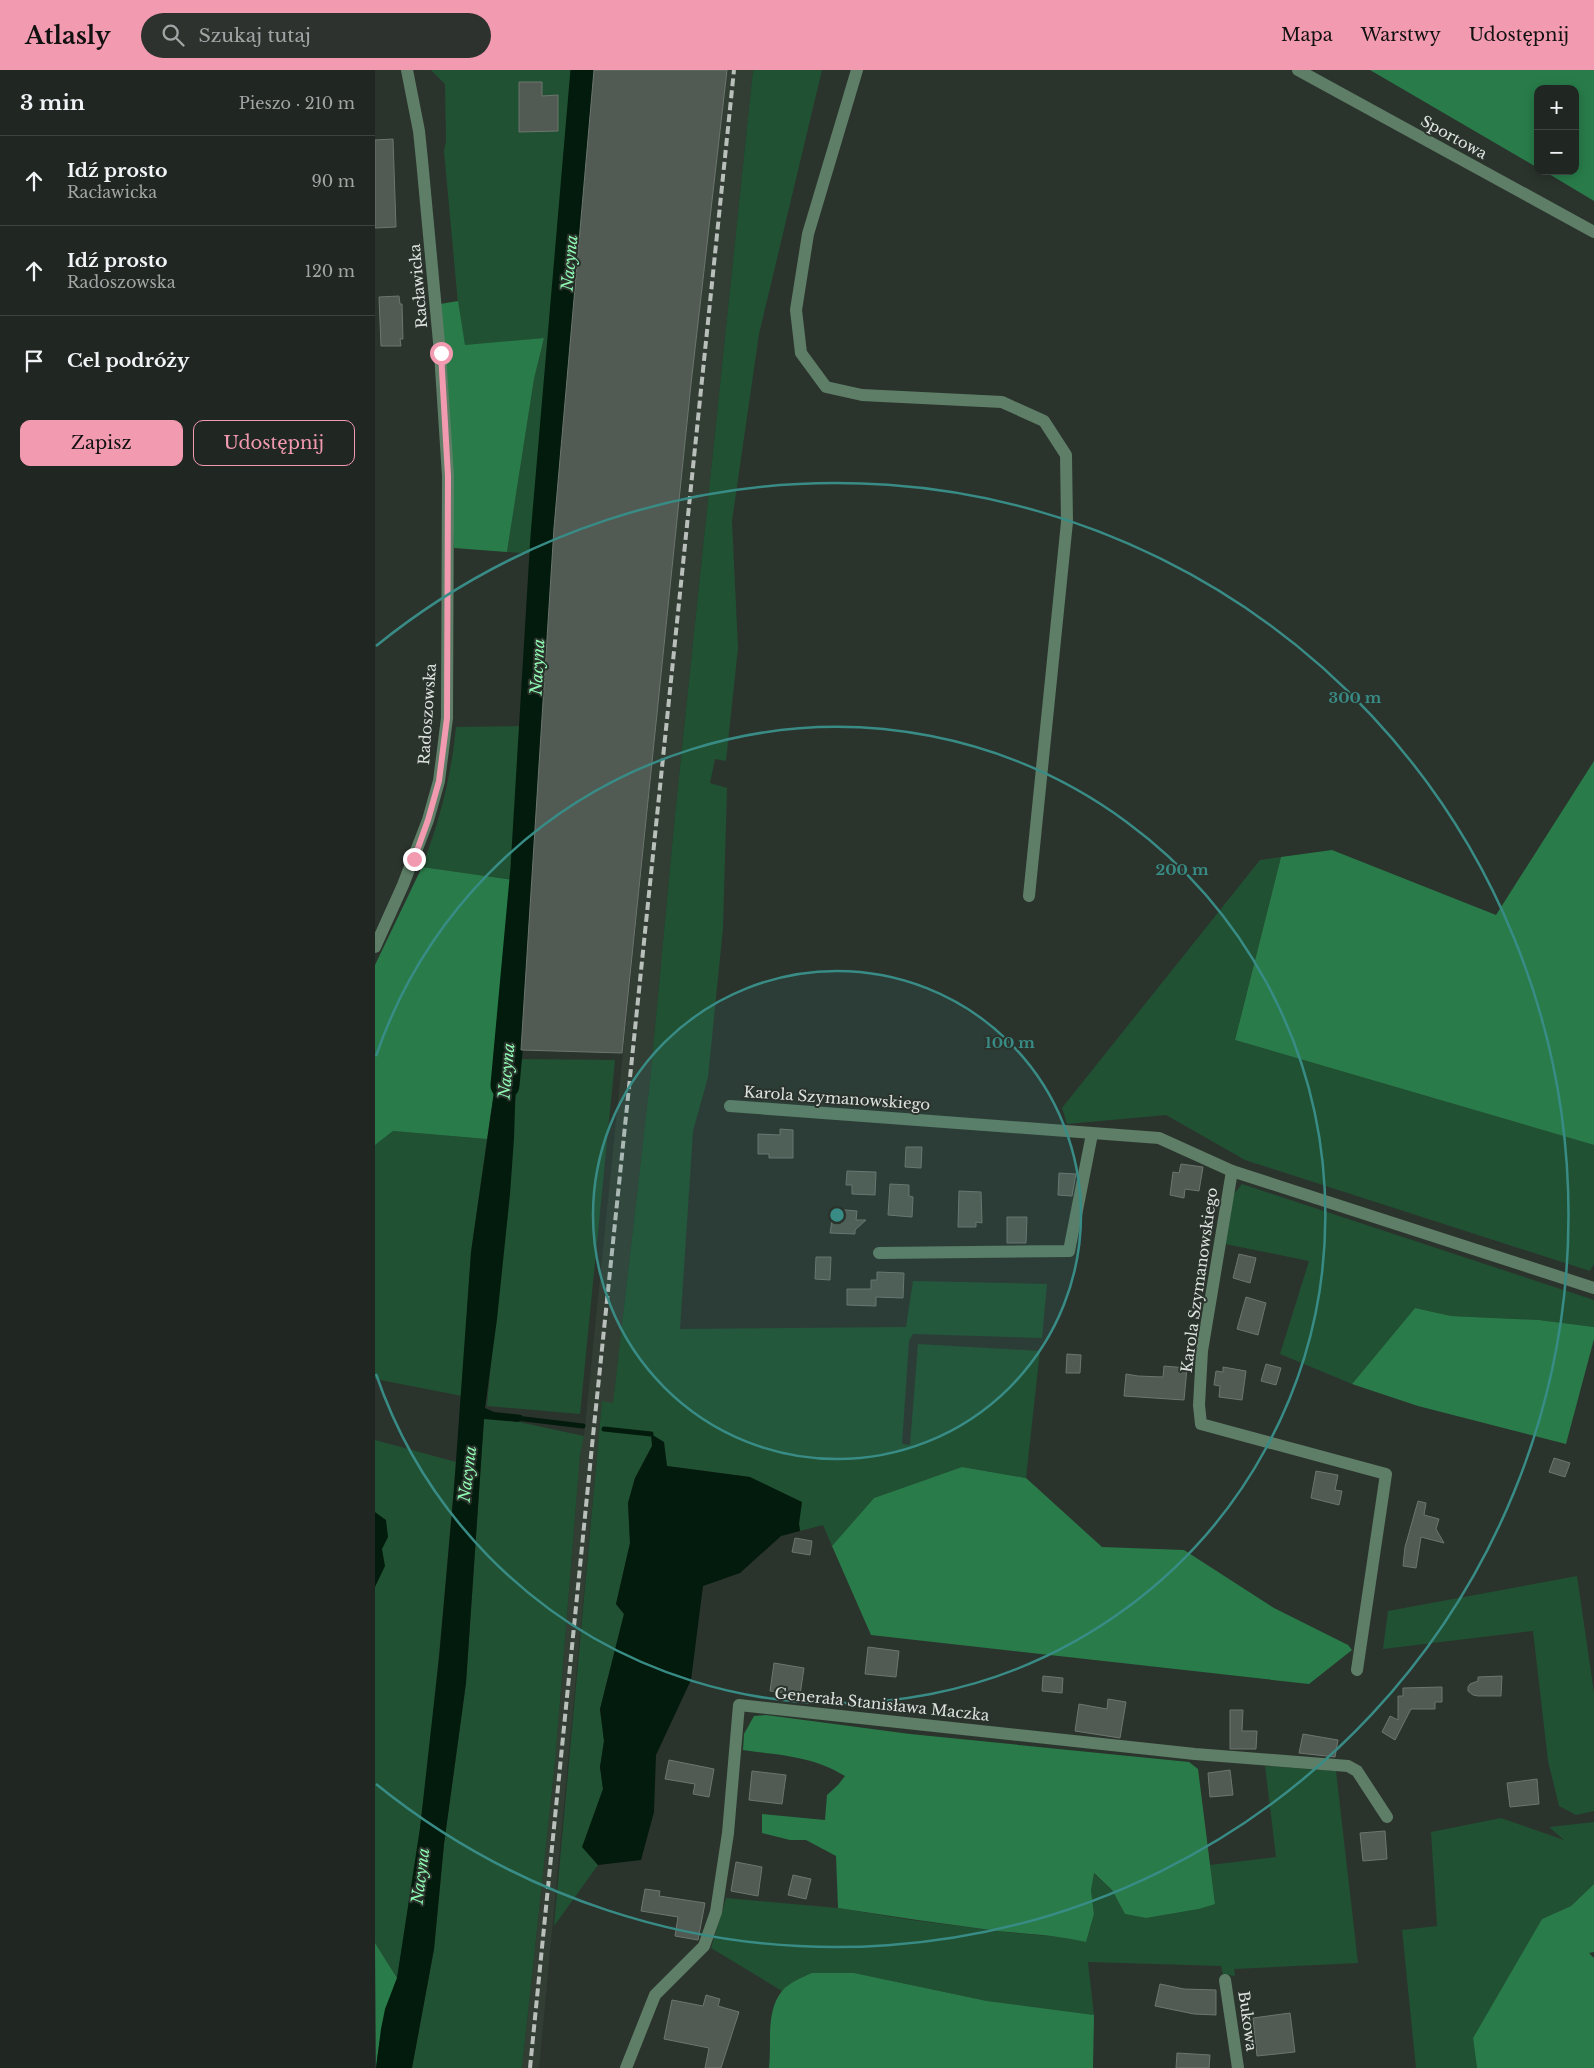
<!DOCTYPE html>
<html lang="pl">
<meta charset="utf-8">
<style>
body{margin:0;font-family:"Libre Baskerville",serif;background:#2d322f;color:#f1f3f6}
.controls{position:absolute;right:15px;top:15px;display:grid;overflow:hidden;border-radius:10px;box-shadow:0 2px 12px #0003}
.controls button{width:45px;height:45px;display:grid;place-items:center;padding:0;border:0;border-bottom:1px solid #3d4340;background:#202622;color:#f1f3f6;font:25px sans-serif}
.stop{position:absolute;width:15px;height:15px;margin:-11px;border:4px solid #f29ab0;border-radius:50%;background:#fff}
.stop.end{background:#f29ab0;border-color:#fff;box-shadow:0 1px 5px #0008}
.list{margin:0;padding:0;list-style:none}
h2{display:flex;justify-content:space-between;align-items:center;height:65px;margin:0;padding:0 20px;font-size:21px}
h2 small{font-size:16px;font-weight:400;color:#a2a5a5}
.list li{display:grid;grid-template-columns:32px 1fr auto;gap:15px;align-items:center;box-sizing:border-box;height:90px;padding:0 20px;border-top:1px solid #3d4340}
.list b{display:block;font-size:19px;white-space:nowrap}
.list p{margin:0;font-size:16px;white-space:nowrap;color:#a2a5a5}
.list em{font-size:16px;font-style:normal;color:#a2a5a5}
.actions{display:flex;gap:10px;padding:15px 20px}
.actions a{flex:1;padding:11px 0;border:1px solid #f29ab0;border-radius:10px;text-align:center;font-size:18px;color:#f29ab0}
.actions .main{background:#f29ab0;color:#111}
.icon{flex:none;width:28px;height:28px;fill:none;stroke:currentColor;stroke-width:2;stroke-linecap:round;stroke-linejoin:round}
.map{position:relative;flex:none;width:1219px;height:1998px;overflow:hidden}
header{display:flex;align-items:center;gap:30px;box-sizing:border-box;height:70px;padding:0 25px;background:#f29ab0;color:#111}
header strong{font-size:24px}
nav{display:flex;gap:28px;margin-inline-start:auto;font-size:18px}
.search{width:350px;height:45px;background:#2d322f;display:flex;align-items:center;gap:12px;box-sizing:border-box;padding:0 18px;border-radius:28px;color:#a2a5a5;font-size:19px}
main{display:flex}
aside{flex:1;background:#202622}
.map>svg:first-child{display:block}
.built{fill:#323e34}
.green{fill:#215133}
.forest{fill:#297c4a}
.water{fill:#031b0c}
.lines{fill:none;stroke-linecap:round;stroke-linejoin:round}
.stream{stroke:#031b0c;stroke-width:5}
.river{stroke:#031b0c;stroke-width:29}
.building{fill:#525a54;stroke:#6c756e}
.minor{stroke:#5e7e67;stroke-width:12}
.rail{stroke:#b9bfbb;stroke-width:4;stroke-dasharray:8 4;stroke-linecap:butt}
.route{stroke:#f29ab0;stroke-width:6}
.ring{fill:none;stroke:#388c85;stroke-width:2.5}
.labels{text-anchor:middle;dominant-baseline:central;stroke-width:4;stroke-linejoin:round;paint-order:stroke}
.street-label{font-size:15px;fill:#dee3e0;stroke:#2b332d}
.water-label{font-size:16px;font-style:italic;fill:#90fcb4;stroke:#2b332d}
.centre{fill:#388c85;stroke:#2b332d;stroke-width:2.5}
.ring-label{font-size:15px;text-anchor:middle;font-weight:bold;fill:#388c85;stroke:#2b332d;stroke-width:4;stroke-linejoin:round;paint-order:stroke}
</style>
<header>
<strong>Atlasly</strong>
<div class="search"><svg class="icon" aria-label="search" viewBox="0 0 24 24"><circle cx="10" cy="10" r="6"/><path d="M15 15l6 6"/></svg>Szukaj tutaj</div>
<nav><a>Mapa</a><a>Warstwy</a><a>Udostępnij</a></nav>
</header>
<main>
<aside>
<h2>3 min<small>Pieszo · 210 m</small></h2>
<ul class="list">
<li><svg class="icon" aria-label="ahead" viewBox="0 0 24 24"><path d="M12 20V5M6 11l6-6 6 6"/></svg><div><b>Idź prosto</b><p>Racławicka</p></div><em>90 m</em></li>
<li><svg class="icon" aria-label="ahead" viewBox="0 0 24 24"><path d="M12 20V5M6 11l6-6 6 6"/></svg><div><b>Idź prosto</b><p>Radoszowska</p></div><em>120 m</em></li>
<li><svg class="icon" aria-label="arrive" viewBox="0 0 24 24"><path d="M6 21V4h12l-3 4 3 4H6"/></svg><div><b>Cel podróży</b></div></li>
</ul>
<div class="actions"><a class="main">Zapisz</a><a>Udostępnij</a></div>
</aside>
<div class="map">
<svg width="1219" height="1998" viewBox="0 0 1219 1998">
<rect width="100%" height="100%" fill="#2b332d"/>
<polygon class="built" points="352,0 378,0 300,745 275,1011 238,1333 227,1332 164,1998 147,1998 180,1692 205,1385 209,1366 316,314"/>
<g class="green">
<polygon points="56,0 205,0 177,253 161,484 132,482 159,309 169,268 90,276 83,234 69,81 71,71 70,14"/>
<polygon points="378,0 447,0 384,264 357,451 363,578 351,691 340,689 335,713 352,718 348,858 333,1007 318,1061 305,1259 531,1257 538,1211 672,1214 667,1268 538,1264 534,1271 527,1374 535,1375 543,1274 665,1281 651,1408 587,1397 499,1428 457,1476 448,1455 425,1461 424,1454 375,1407 292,1396 277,1376 260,1408 253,1433 255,1473 241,1534 249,1544 225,1639 229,1671 225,1697 228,1719 208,1777 223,1795 179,1856 227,1331 238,1333 275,1011 300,745"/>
<path d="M 152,656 L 138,810 L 47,797 C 65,749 76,708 81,657 Z"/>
<polygon points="906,787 860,970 1219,1075 1219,1194 1215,1201 870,1090 791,1045 692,1054 687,1038 885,790"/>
<polygon points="144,989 240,990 205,1344 112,1336"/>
<polygon points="18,1061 112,1069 96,1182 87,1326 0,1309 0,1075"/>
<polygon points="867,1114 1219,1230 1219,1257 1164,1250 1076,1246 1040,1238 977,1314 905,1284 934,1191 850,1174 858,1125"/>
<polygon points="109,1348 144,1352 209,1366 205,1385 180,1692 147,1998 37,1998 59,1879 69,1774 91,1613"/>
<path d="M 0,1370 L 81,1392 C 66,1564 53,1738 22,1908 L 0,1873 Z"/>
<polygon points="1202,1506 1219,1623 1219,1741 1201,1745 1184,1736 1173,1691 1158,1561 1008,1579 1013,1541"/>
<polygon points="890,1696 961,1701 983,1893 859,1899 860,1906 848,1904 846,1896 713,1892 719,1945 612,1931 479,1903 437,1903 421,1910 407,1921 336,1878 351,1828 463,1838 537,1850 639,1863 688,1867 711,1872 719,1844 716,1820 718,1803 737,1820 750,1844 771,1848 824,1839 840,1833 835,1795 901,1787"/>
<polygon points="1126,1748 1189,1770 1174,1757 1219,1752 1219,1814 1196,1836 1167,1849 1098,1968 1102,1998 1041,1998 1027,1860 1062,1856 1056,1762"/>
</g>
<g class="forest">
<polygon points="995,0 1219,0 1219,131 1169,101 1200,101 1200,19 1163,19 1163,98"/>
<polygon points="83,231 90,275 169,268 159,309 132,482 79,478 65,234"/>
<polygon points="1219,691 1219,1075 860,970 906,787 957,780 1121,845"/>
<polygon points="47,797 138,810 126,974 112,1069 18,1061 0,1075 0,895"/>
<polygon points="1040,1238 1076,1246 1164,1250 1219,1257 1219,1269 1191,1374 1043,1336 977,1314"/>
<polygon points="587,1397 651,1408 727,1477 809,1480 899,1538 973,1575 977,1580 934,1614 496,1565 457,1476 499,1428"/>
<path d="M 391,1645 L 535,1664 L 814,1692 L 823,1699 L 840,1834 L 824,1839 L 771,1848 L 750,1844 L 737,1820 L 719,1803 L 716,1820 L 719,1844 L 711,1872 C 682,1865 653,1864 623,1861 C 569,1854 516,1846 463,1838 L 461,1786 L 431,1770 L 415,1770 L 387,1763 L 387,1744 L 450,1750 L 452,1725 L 463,1715 L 470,1706 C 438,1686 404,1685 368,1680 L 369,1664 L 379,1646 Z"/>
<polygon points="1219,1814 1219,1882 1214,1883 1219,1888 1219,1998 1102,1998 1098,1968 1167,1849 1196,1836"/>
<path d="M 0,1873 L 22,1908 C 10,1939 5,1965 1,1998 Z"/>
<path d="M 437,1903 L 479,1903 L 612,1931 L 719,1945 L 718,1998 L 394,1998 C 397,1974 390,1942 407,1921 C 414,1913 427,1907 437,1903 Z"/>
</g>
<g class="water">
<polygon points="126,974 142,976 139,1068 135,1124 122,1249 110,1338 119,1342 147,1345 144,1352 109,1349 91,1613 69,1774 59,1879 37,1998 1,1998 6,1959 10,1939 22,1908 45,1758 64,1588 79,1419 96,1182"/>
<polygon points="276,1364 289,1372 292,1396 375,1407 427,1432 424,1454 425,1461 406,1466 365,1503 328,1516 316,1610 281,1685 279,1742 266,1790 223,1795 207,1777 228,1719 225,1697 229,1671 225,1639 249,1544 241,1534 255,1473 253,1433 260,1408 277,1376"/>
<polygon points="0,1442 11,1450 13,1467 7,1479 10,1496 0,1517"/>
</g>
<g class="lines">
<g class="stream">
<polyline points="141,1348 208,1356"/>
<polyline points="229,1359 276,1364"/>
</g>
<polyline class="river" points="130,1015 150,798 170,466 210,0"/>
</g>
<g class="building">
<polygon points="219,0 352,0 316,314 247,983 146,980 179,458"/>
<polygon points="144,12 167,12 167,26 183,25 183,61 144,62"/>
<polygon points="18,69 21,157 0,158 0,70"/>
<polygon points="24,226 25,234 27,234 28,269 25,269 26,276 6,276 4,227"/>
<polygon points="405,1059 418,1060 418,1088 394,1088 394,1084 383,1084 383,1064 405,1065"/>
<polygon points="531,1077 547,1077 546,1098 530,1097"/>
<polygon points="806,1094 828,1097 824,1121 810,1119 809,1128 795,1125 798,1102 804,1103"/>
<polygon points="472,1101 501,1102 500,1125 477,1124 477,1115 471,1115"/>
<polygon points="684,1103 701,1104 697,1126 683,1125"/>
<polygon points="515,1114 534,1115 534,1126 538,1127 537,1147 513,1145"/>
<polygon points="584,1121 606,1122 607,1153 601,1152 601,1157 583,1157"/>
<polygon points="459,1139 482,1141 481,1150 491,1150 480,1160 480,1164 455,1163"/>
<polygon points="632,1147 652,1147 651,1173 632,1173"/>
<polygon points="864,1184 881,1188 875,1213 858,1208"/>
<polygon points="441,1187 456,1187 455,1210 440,1209"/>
<polygon points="502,1202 529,1203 528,1228 501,1227 501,1236 472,1235 472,1219 496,1219 496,1210 502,1210"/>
<polygon points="871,1227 891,1233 883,1265 862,1259"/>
<polygon points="692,1284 706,1285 705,1303 691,1303"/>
<polygon points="891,1294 906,1298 901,1315 886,1311"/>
<polygon points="789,1296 812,1298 809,1330 749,1326 751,1304 763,1306 788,1307"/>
<polygon points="848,1297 871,1301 867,1330 844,1327 845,1316 839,1315 841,1301 848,1302"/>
<polygon points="1179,1388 1195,1393 1190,1407 1174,1402"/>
<polygon points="941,1401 963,1405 960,1420 967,1421 964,1435 936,1428"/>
<polygon points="1043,1431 1051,1433 1049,1445 1064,1449 1061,1459 1069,1473 1046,1467 1041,1498 1028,1496 1030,1477"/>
<polygon points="420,1468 437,1471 435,1485 417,1482"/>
<polygon points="493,1577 524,1581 521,1607 490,1604"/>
<polygon points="399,1593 429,1598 425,1625 395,1621"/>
<polygon points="668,1606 688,1608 687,1623 667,1621"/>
<polygon points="1127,1606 1126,1626 1103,1626 1098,1625 1093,1621 1093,1617 1095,1614 1103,1611 1103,1607"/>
<polygon points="1067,1617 1067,1632 1060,1632 1060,1639 1036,1639 1020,1670 1007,1662 1015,1646 1023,1650 1023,1626 1028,1626 1028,1618"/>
<polygon points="733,1629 751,1632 745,1668 700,1661 704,1634 732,1639"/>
<polygon points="855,1640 868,1640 867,1661 882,1661 881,1679 855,1679"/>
<polygon points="928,1664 963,1670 960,1687 924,1683"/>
<polygon points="294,1690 339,1699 334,1727 318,1724 320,1714 290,1709"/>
<polygon points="855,1700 858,1725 835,1727 833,1703"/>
<polygon points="377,1701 411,1705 407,1734 374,1730"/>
<polygon points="1162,1709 1164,1734 1135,1737 1132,1713"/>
<polygon points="1010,1761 1012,1789 988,1791 985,1763"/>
<polygon points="361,1792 387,1797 383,1826 356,1821"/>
<polygon points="418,1805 436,1809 431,1829 413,1825"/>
<polygon points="270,1819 285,1821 284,1826 330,1833 323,1870 300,1866 303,1847 266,1841"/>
<polygon points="785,1914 809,1919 841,1920 841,1945 819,1944 780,1936"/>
<polygon points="331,1925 345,1929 343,1936 364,1942 346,1998 330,1998 334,1978 289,1969 297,1930 328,1936"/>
<polygon points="915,1943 920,1982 882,1986 878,1948"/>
<polygon points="802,1983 835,1985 834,1998 801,1998"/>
</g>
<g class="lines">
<g class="minor">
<polyline points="482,0 433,164 421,240 426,283 451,317 487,325 627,332 669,351 691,385 692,452 654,826"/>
<polyline points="923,0 1219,162"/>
<polyline points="0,877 28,815 53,750 64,711 72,648 73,406 65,283 47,90 44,61 32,0"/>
<polyline points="355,1036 784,1068 857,1101 1219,1218"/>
<polyline points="857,1101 827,1281 824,1335 826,1354 1011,1404 982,1600"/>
<polyline points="504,1183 694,1181 717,1064"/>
<polyline points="850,1910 863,1998"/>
<polyline points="251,1998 280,1925 329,1876 341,1842 353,1763 364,1635 820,1684 973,1696 982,1701 1012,1747"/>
</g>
<polyline class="rail" points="155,1998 218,1366 359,0"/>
</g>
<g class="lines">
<polyline class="route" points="39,789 53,750 64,711 72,648 73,406 66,283"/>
</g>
<circle cx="462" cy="1145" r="244" fill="#388c85" fill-opacity=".12"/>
<g class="ring">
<circle cx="462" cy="1145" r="244"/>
<path d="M1 986A488 488 0 1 1 1 1304"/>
<path d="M1 576A732 732 0 1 1 1 1714"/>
</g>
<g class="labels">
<g class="street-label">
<text transform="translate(1079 67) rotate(29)">Sportowa</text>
<text transform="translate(43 216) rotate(-95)">Racławicka</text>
<text transform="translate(52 644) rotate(-86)">Radoszowska</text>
<text transform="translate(462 1028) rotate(4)">Karola Szymanowskiego</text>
<text transform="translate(824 1210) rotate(-82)">Karola Szymanowskiego</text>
<text transform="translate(507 1634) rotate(6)">Generała Stanisława Maczka</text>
<text transform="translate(873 1951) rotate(82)">Bukowa</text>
</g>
<g class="water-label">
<text transform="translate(194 193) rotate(-85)">Nacyna</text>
<text transform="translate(162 597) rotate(-87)">Nacyna</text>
<text transform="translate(131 1001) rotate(-85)">Nacyna</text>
<text transform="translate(92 1404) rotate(-83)">Nacyna</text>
<text transform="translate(45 1806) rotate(-83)">Nacyna</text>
</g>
</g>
<circle cx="462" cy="1145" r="8" class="centre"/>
<g class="ring-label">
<text x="980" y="633">300 m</text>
<text x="807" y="805">200 m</text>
<text x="635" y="978">100 m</text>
</g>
</svg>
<div class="controls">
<button>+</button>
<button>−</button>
</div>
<div class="stop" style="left:66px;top:283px"></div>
<div class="stop end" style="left:39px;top:789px"></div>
</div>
</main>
